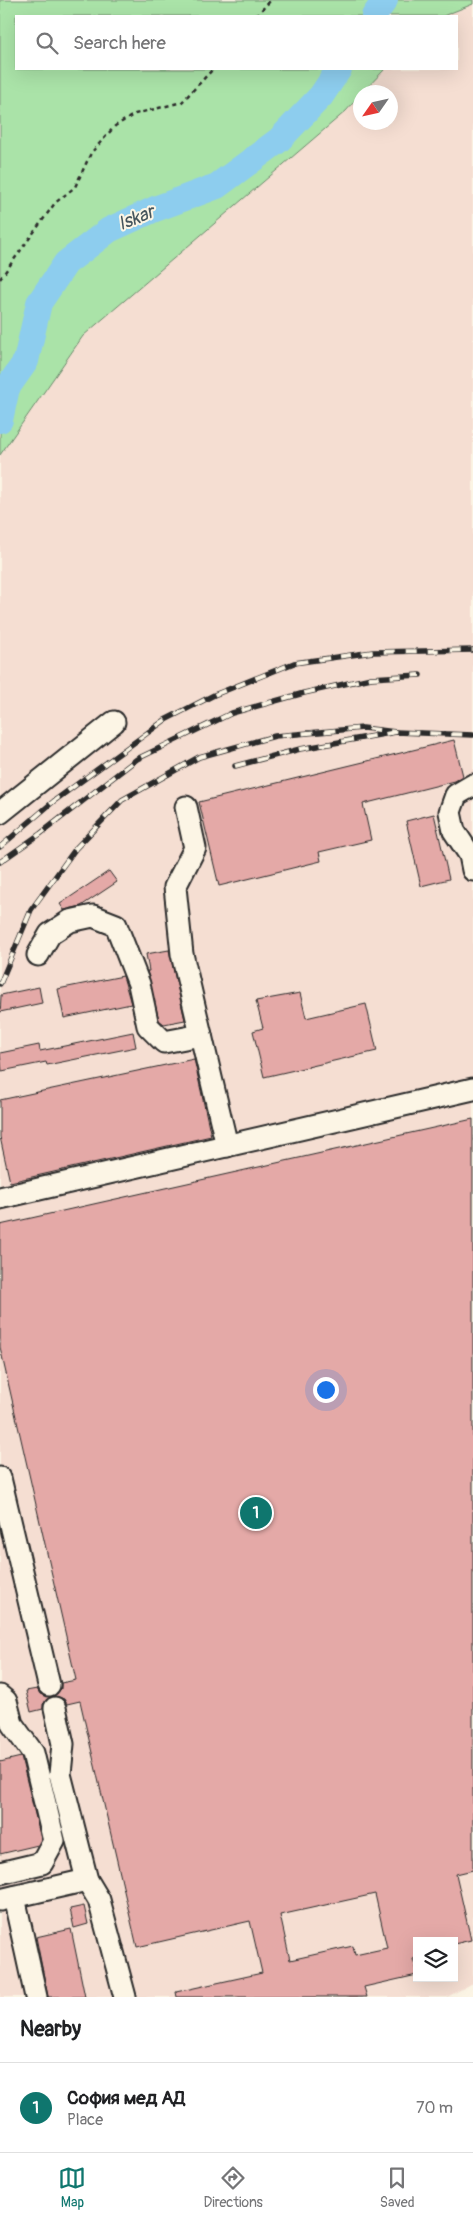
<!DOCTYPE html>
<meta charset="utf-8">
<style>
body{margin:0;font-family:Pangolin,sans-serif;background:#f6f6f6;color:#202124}
.controls{position:absolute;right:15px;bottom:15px;display:grid;overflow:hidden;border-radius:0px;box-shadow:0 5px 20px #0002}
.controls button{width:45px;height:45px;display:grid;place-items:center;padding:0;border:0;border-bottom:1px solid #e0e0e0;background:#fff;color:#202124;font:25px sans-serif}
.compass{position:absolute;left:353px;top:85px;width:45px;height:45px;border-radius:50%;background:#fff;box-shadow:0 5px 20px #0002;rotate:236deg}
.you{position:absolute;left:325px;top:1389px;width:18px;height:18px;margin:-12px;border:4px solid #fff;border-radius:50%;background:#1a73e8;box-shadow:0 0 0 8px #1a73e833}
.badge{display:grid;place-items:center;width:32px;height:32px;border-radius:50%;background:#0f766e;color:#fff;font-size:16px;font-weight:700}
.pin{position:absolute;translate:-50% -50%;border:2px solid #fff;box-shadow:0 1px 5px #0006}
.list{margin:0;padding:0;list-style:none}
h2{display:flex;justify-content:space-between;align-items:center;height:65px;margin:0;padding:0 20px;font-size:21px}
h2 small{font-size:16px;font-weight:400;color:#757577}
.list li{display:grid;grid-template-columns:32px 1fr auto;gap:15px;align-items:center;box-sizing:border-box;height:90px;padding:0 20px;border-top:1px solid #e0e0e0}
.list b{display:block;font-size:19px;white-space:nowrap}
.list p{margin:0;font-size:16px;white-space:nowrap;color:#757577}
.list em{font-size:16px;font-style:normal;color:#757577}
.icon{flex:none;width:28px;height:28px;fill:none;stroke:currentColor;stroke-width:2;stroke-linecap:round;stroke-linejoin:round}
.map{position:relative;flex:none;width:473px;height:1997px;overflow:hidden}
.search{position:absolute;background:#fff;box-shadow:0 5px 20px #0002;left:15px;right:15px;top:15px;height:55px;display:flex;align-items:center;gap:12px;box-sizing:border-box;padding:0 18px;border-radius:0px;color:#757577;font-size:19px}
.sheet{height:155px;background:#fff}
nav{display:flex;justify-content:space-around;align-items:center;box-sizing:border-box;height:70px;border-top:1px solid #e0e0e0;background:#fff;font-size:14px;color:#757577}
nav a{display:grid;justify-items:center;gap:2px}
nav .on{color:#0f766e}
.map>svg:first-child{display:block}
.built{fill:#f5ded2;fill-rule:evenodd}
.green{fill:#aae3a8;stroke:#6a876a}
.lines{fill:none;stroke-linecap:round;stroke-linejoin:round}
.river{stroke:#8dcdee;stroke-width:26}
.building{fill:#e4a9a7;stroke:#2b2b2b;fill-rule:evenodd}
.minor-casing{stroke:#2b2b2b;stroke-width:25}
.path{stroke:#2b2b2b;stroke-width:2.5;stroke-dasharray:4 4;stroke-linecap:butt}
.minor{stroke:#fcf5e5;stroke-width:21}
.rail-casing{stroke:#2b2b2b;stroke-width:5.5}
.rail{stroke:#fcf5e5;stroke-width:4;stroke-dasharray:11;stroke-linecap:butt}
.labels{text-anchor:middle;dominant-baseline:central;stroke-width:4;stroke-linejoin:round;paint-order:stroke}
.water-label{font-size:19px;font-style:italic;fill:#44545c;stroke:#fcf5e5}
</style>
<div class="map">
<svg width="473" height="1997" viewBox="0 0 473 1997">
<rect width="100%" height="100%" fill="#fcf5e5"/>
<filter id="ink" filterUnits="userSpaceOnUse"><feTurbulence type="fractalNoise" baseFrequency=".02" numOctaves="2"/><feDisplacementMap in="SourceGraphic" scale="10" xChannelSelector="R" yChannelSelector="G"/><feConvolveMatrix kernelMatrix="1 2 1 2 8 2 1 2 1" color-interpolation-filters="sRGB"/></filter>
<g filter="url(#ink)">
<path class="built" d="M 473,4 L 473,1983 L 447,1997 L 0,1997 L 0,455 L 83,336 L 346,111 L 360,95 L 360,122 L 390,122 L 390,92 L 363,92 L 385,69 L 457,69 L 457,16 L 443,16 ZM 417,1941 L 454,1941 L 454,1978 L 417,1978 Z"/>
<polygon class="green" points="0,0 473,0 473,4 443,16 16,16 16,69 385,69 363,92 360,92 360,95 346,111 83,336 0,455"/>
<g class="lines">
<g class="river">
<polyline points="374,16 385,0"/>
<polyline points="0,420 7,388 26,361 39,303 66,263 109,230 155,209 217,186 279,140 321,96 339,69"/>
</g>
</g>
<g class="building">
<polygon points="454,740 463,776 455,781 363,804 371,840 319,852 321,861 219,886 199,802"/>
<polygon points="434,814 449,879 421,886 406,821"/>
<polygon points="109,871 117,882 81,906 64,910 60,904"/>
<polygon points="169,950 185,1020 164,1024 159,1020 147,971 149,971 146,954"/>
<polygon points="123,976 131,1004 64,1018 58,989"/>
<polygon points="39,987 42,1003 0,1012 1,995"/>
<polygon points="300,993 306,1018 366,1004 377,1051 264,1077 253,1031 263,1028 256,1001"/>
<polygon points="133,1032 136,1047 47,1065 46,1062 2,1071 0,1053 39,1045 40,1051"/>
<polygon points="194,1059 211,1136 10,1182 0,1137 0,1100"/>
<path d="M 473,1119 L 473,1870 L 456,1874 L 471,1940 L 454,1944 L 454,1941 L 417,1941 L 417,1958 L 413,1959 L 417,1975 L 364,1987 L 367,1997 L 177,1997 L 176,1992 L 262,1973 L 250,1921 L 137,1947 L 80,1701 L 67,1704 L 64,1699 L 54,1696 L 61,1689 L 61,1683 L 76,1680 L 0,1347 L 0,1225 ZM 375,1894 L 387,1948 L 355,1955 L 353,1946 L 290,1960 L 280,1915 Z"/>
<polygon points="37,1689 40,1694 50,1697 43,1704 43,1709 31,1712 26,1691"/>
<polygon points="21,1757 41,1839 38,1845 0,1854 0,1762"/>
<polygon points="84,1906 88,1924 74,1928 70,1909"/>
<polygon points="71,1929 85,1997 48,1997 36,1937"/>
</g>
<g class="lines">
<defs>
<g id="minor">
<polyline points="473,785 456,795 450,812 454,831 470,855 473,870"/>
<polyline points="186,807 195,848 175,887 182,954 227,1146"/>
<polyline points="0,813 114,722"/>
<polyline points="38,955 50,934 70,921 93,916 116,925 139,984 148,1026 164,1042 201,1035"/>
<polyline points="0,1198 473,1089"/>
<polyline points="0,1478 49,1685"/>
<polyline points="0,1696 6,1701 12,1724 33,1753 54,1841 42,1863 0,1873"/>
<polyline points="55,1708 63,1744 60,1774 87,1880 99,1900 125,1997"/>
<polyline points="14,1897 36,1997"/>
<polyline points="0,1900 87,1880"/>
</g>
</defs>
<use href="#minor" class="minor-casing"/>
<g class="path">
<polyline points="256,16 271,0"/>
<polyline points="0,279 55,203 75,187 91,153 115,126 135,114 182,102 213,69"/>
</g>
<use href="#minor" class="minor"/>
<defs>
<g id="rail">
<polyline points="235,766 300,749 396,732 473,735"/>
<polyline points="0,847 54,801 165,720 214,695 294,663 373,652 473,650"/>
<polyline points="0,862 40,834 137,759 232,713 304,693 371,678 420,675"/>
<polyline points="0,984 31,910 76,848 122,800 199,757 275,736 363,728 396,732"/>
</g>
</defs>
<use href="#rail" class="rail-casing"/>
<use href="#rail" class="rail"/>
</g>
</g>
<g class="labels">
<g class="water-label">
<text transform="translate(136 218) rotate(-22)">Iskar</text>
</g>
</g>
</svg>
<div class="controls">
<button><svg class="icon" aria-label="layers" viewBox="0 0 24 24"><path d="M12 4l9 5-9 5-9-5zM3 14l9 5 9-5"/></svg></button>
</div>
<svg class="compass" viewBox="-18 -18 36 36"><path d="M0-13l5 13h-10z" fill="#e53935"/><path d="M0 13l5-13h-10z" fill="#757577"/></svg>
<div class="you"></div>
<div class="pin badge" style="left:256px;top:1513px">1</div>
<div class="search"><svg class="icon" aria-label="search" viewBox="0 0 24 24"><circle cx="10" cy="10" r="6"/><path d="M15 15l6 6"/></svg>Search here</div>
</div>
<section class="sheet">
<h2>Nearby<small></small></h2>
<ul class="list">
<li><span class="badge">1</span><div><b>София мед АД</b><p>Place</p></div><em>70 m</em></li>
</ul>
</section>
<nav>
<a class="on"><svg class="icon" aria-label="map" viewBox="0 0 24 24"><path d="M3 6l6-2 6 2 6-2v14l-6 2-6-2-6 2zM9 4v14M15 6v14"/></svg>Map</a>
<a><svg class="icon" aria-label="directions" viewBox="0 0 24 24"><path d="M12 3l9 9-9 9-9-9zM9 14v-3h6M13 9l2 2-2 2"/></svg>Directions</a>
<a><svg class="icon" aria-label="saved" viewBox="0 0 24 24"><path d="M7 4h10v16l-5-4-5 4z"/></svg>Saved</a>
</nav>
